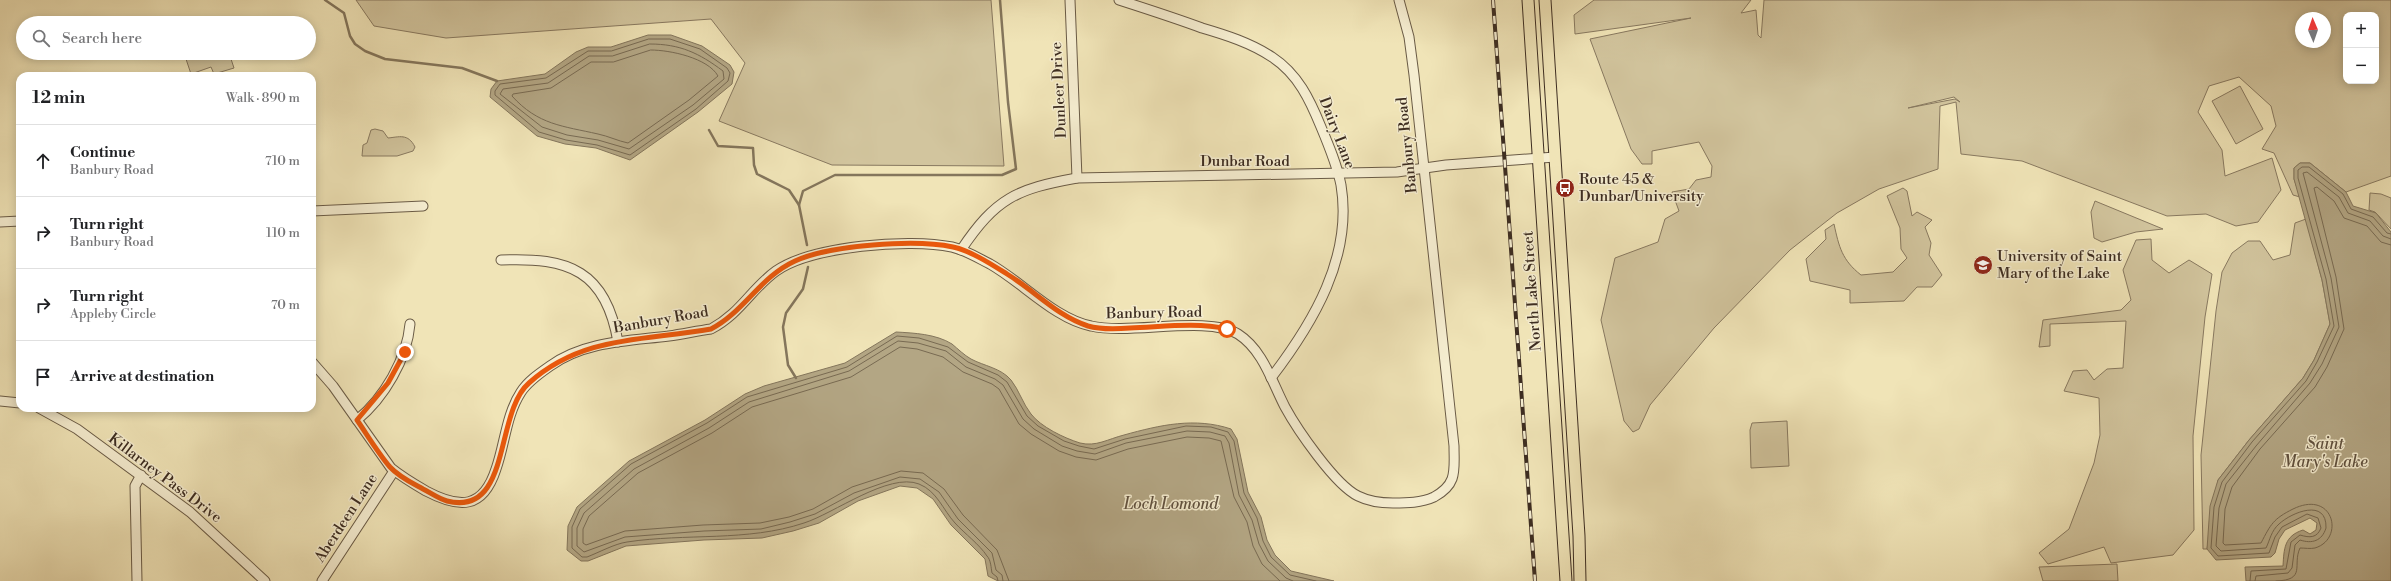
<!DOCTYPE html>
<meta charset="utf-8">
<style>
body{margin:0;font-family:"Libre Bodoni",serif;background:#f6f6f6;color:#202124}
.controls{position:absolute;right:12px;top:12px;display:grid;overflow:hidden;border-radius:8px;box-shadow:0 2px 10px #0003}
.controls button{width:36px;height:36px;display:grid;place-items:center;padding:0;border:0;border-bottom:1px solid #e0e0e0;background:#fff;color:#202124;font:20px sans-serif}
.compass{position:absolute;left:2295px;top:12px;width:36px;height:36px;border-radius:50%;background:#fff;box-shadow:0 2px 10px #0003;rotate:358deg}
.stop{position:absolute;width:12px;height:12px;margin:-9px;border:3px solid #ea580c;border-radius:50%;background:#fff}
.stop.end{background:#ea580c;border-color:#fff;box-shadow:0 1px 4px #0008}
.list{margin:0;padding:0;list-style:none}
h2{display:flex;justify-content:space-between;align-items:center;height:52px;margin:0;padding:0 16px;font-size:17px}
h2 small{font-size:13px;font-weight:400;color:#757577}
.list li{display:grid;grid-template-columns:26px 1fr auto;gap:12px;align-items:center;box-sizing:border-box;height:72px;padding:0 16px;border-top:1px solid #e0e0e0}
.list b{display:block;font-size:15px;white-space:nowrap}
.list p{margin:0;font-size:13px;white-space:nowrap;color:#757577}
.list em{font-size:13px;font-style:normal;color:#757577}
.icon{flex:none;width:22px;height:22px;fill:none;stroke:currentColor;stroke-width:2;stroke-linecap:round;stroke-linejoin:round}
.map{position:relative;flex:none;width:2391px;height:581px;overflow:hidden}
.search{position:absolute;background:#fff;box-shadow:0 2px 10px #0003;left:16px;top:16px;width:300px;height:44px;display:flex;align-items:center;gap:10px;box-sizing:border-box;padding:0 14px;border-radius:22px;color:#757577;font-size:15px}
.panel{position:absolute;background:#fff;box-shadow:0 2px 10px #0003;left:16px;top:72px;width:300px;height:340px;border-radius:12px}
.map>svg:first-child{display:block}
.green{fill:#d2c59e;stroke:#887960;fill-rule:evenodd}
.water{fill:#b3a684;stroke:#84765c}
.lines{fill:none;stroke-linecap:round;stroke-linejoin:round}
.shore{stroke:#786a52;stroke-width:1}
.stream{stroke:#84765c;stroke-width:2.5}
.minor-casing{stroke:#6a5b46;stroke-width:11}
.major-casing{stroke:#3d2d21;stroke-width:13}
.minor{stroke:#f5edd0;stroke-width:9}
.major{stroke:#f0e4b7;stroke-width:11}
.rail-casing{stroke:#3d2d21;stroke-width:4}
.rail{stroke:#f5edd0;stroke-width:2.5;stroke-dasharray:8;stroke-linecap:butt}
.route{stroke:#ea580c;stroke-width:5}
.labels{text-anchor:middle;dominant-baseline:central;stroke-width:3;stroke-linejoin:round;paint-order:stroke}
.street-label{font-size:15px;fill:#3d2d21;stroke:#f5edd0}
.poi-label{font-size:15px;fill:#3d2d21;stroke:#f5edd0;text-anchor:start}
.water-label{font-size:16px;font-style:italic;fill:#60513f;stroke:#f5edd0}
</style>
<div class="map">
<svg width="2391" height="581" viewBox="0 0 2391 581">
<rect width="100%" height="100%" fill="#f0e4b7"/>
<filter id="stains"><feTurbulence type="fractalNoise" baseFrequency=".005" numOctaves="4"/><feColorMatrix values="0 0 0 0 .2 0 0 0 0 .09 0 0 0 0 .02 0 0 0 .5 -.17"/></filter>
<radialGradient id="worn" r=".72"><stop offset=".6" stop-color="#630" stop-opacity="0"/><stop offset="1" stop-color="#630" stop-opacity=".3"/></radialGradient>
<g class="green">
<polygon points="356,0 991,0 1004,166 832,165 719,121 745,63 711,19 446,38 374,26"/>
<path d="M 1594,0 L 1751,0 L 1741,13 L 1756,10 L 1758,35 L 1761,38 L 1764,0 L 2391,0 L 2391,176 L 2346,192 L 2310,163 L 2300,163 L 2294,168 L 2294,179 L 2300,197 L 2293,195 L 2274,153 L 2262,149 L 2276,126 L 2271,106 L 2239,77 L 2209,86 L 2198,112 L 2222,150 L 2225,176 L 2272,158 L 2281,190 L 2258,222 L 2236,226 L 2206,214 L 2167,216 L 2022,161 L 1961,154 L 1956,102 L 1940,106 L 1938,169 L 1879,189 L 1837,213 L 1790,250 L 1714,328 L 1650,405 L 1639,429 L 1633,432 L 1624,421 L 1601,320 L 1615,258 L 1658,242 L 1665,219 L 1679,211 L 1672,192 L 1689,189 L 1696,180 L 1711,177 L 1712,166 L 1699,142 L 1652,151 L 1652,164 L 1642,164 L 1631,149 L 1590,39 L 1691,18 L 1575,34 L 1574,15 ZM 2346,15 L 2376,15 L 2376,81 L 2346,81 ZM 2301,18 L 2325,18 L 2325,42 L 2301,42 ZM 1954,97 L 1960,102 L 1955,99 L 1908,108 Z"/>
<polygon points="184,53 229,53 234,68 214,74 211,67 191,74"/>
<polygon points="2240,86 2263,129 2236,144 2212,101"/>
<path d="M 375,129 L 383,131 L 388,138 C 399,137 408,133 415,147 L 413,151 L 397,156 L 362,156 L 363,145 L 367,143 L 371,130 Z"/>
<path d="M 1903,188 L 1907,191 L 1912,216 L 1917,212 L 1932,220 L 1925,227 L 1931,243 L 1929,255 L 1942,275 L 1932,287 L 1917,287 L 1904,301 L 1850,303 L 1850,290 L 1810,281 L 1806,259 L 1826,239 L 1825,230 L 1834,224 C 1839,247 1842,260 1861,275 L 1893,272 L 1907,258 L 1901,249 L 1900,228 L 1887,196 Z"/>
<polygon points="2370,193 2381,194 2391,198 2391,229 2375,212 2369,210"/>
<polygon points="2095,201 2163,229 2136,232 2102,242 2094,238 2091,212"/>
<polygon points="2306,219 2322,280 2330,324 2314,360 2303,378 2249,440 2218,480 2207,549 2203,549 2201,455 2216,311 2222,272 2232,253 2248,241 2260,241 2273,260 2290,255 2295,223"/>
<polygon points="2151,239 2152,260 2169,273 2189,260 2212,274 2205,317 2193,436 2194,530 2173,555 2111,563 2104,547 2048,564 2039,553 2069,529 2094,463 2100,435 2099,398 2064,391 2073,371 2087,370 2094,380 2107,369 2123,368 2126,321 2050,324 2050,346 2039,347 2043,320 2121,310 2131,300 2123,270 2136,240"/>
<polygon points="1787,421 1789,466 1751,468 1750,430 1752,423"/>
<polygon points="2117,564 2118,581 2043,581 2039,567"/>
</g>
<g class="water">
<polygon points="648,35 671,35 702,46 730,65 734,72 732,84 698,112 630,160 596,148 565,144 537,136 490,97 491,89 497,81 545,74 576,52 588,47 611,47"/>
<path d="M 2300,163 L 2310,163 L 2346,192 L 2353,206 L 2376,213 L 2391,232 L 2391,581 L 2246,581 L 2245,567 L 2283,566 C 2284,549 2284,536 2303,530 L 2310,534 L 2316,530 L 2317,523 L 2310,518 L 2285,530 L 2279,539 L 2275,553 L 2271,557 L 2216,560 L 2207,549 L 2210,506 L 2218,480 L 2249,440 L 2303,378 L 2314,360 L 2330,324 L 2322,280 L 2294,179 L 2294,168 Z"/>
<path d="M 896,332 C 914,333 936,334 952,344 C 958,349 964,355 971,359 C 984,366 1001,368 1011,380 C 1019,390 1023,404 1031,414 C 1041,427 1064,438 1080,443 C 1096,447 1108,439 1124,435 C 1160,425 1195,417 1231,429 L 1237,439 L 1248,492 L 1261,517 L 1267,540 L 1275,555 L 1291,571 L 1334,581 L 998,581 L 988,576 L 985,559 L 951,525 L 933,499 L 917,488 L 900,486 L 858,501 L 819,523 L 793,531 L 762,538 L 704,540 L 626,546 L 588,561 L 581,561 L 567,550 L 568,526 L 577,507 L 629,461 L 705,420 L 745,394 L 764,386 L 845,363 Z"/>
</g>
<g class="lines">
<g class="shore">
<polygon points="649,39 670,39 700,49 727,68 730,73 728,81 696,109 630,155 597,145 566,140 539,132 495,95 495,91 500,84 546,78 588,51 611,51"/>
<path d="M 650,44 C 680,44 699,53 723,71 L 724,79 L 693,105 L 629,149 L 598,140 L 567,135 L 542,127 L 500,94 L 503,89 L 548,83 L 589,56 L 612,56 Z"/>
<path d="M 651,50 C 670,50 708,58 718,76 L 689,100 L 628,143 C 618,141 608,136 598,134 C 563,126 538,125 512,96 L 513,94 L 551,88 L 591,62 L 613,62 Z"/>
<path d="M 998,581 L 997,577 L 992,573 C 991,568 991,560 987,556 C 979,544 965,534 955,523 C 943,510 937,491 919,484 C 889,472 833,514 804,523 C 747,542 686,533 627,542 C 614,544 600,552 587,557 L 582,557 L 572,548 L 572,527 L 580,509 L 631,464 L 707,423 L 747,397 L 847,367 L 897,336 L 919,338 L 948,347 L 968,362 L 998,375 L 1007,382 L 1027,416 L 1038,426 L 1064,441 L 1079,446 L 1094,449 L 1125,439 L 1186,426 L 1211,427 L 1228,432 L 1234,441 L 1244,493 L 1257,518 L 1263,541 L 1271,557 L 1290,575 L 1316,581"/>
<polyline points="1003,581 1002,575 996,570 992,553 958,519 939,492 920,479 900,477 854,493 815,514 790,522 761,529 704,531 625,537 584,552 577,546 577,528 584,513 634,469 709,428 749,402 849,371 898,341 918,343 946,351 966,367 995,379 1003,385 1023,419 1034,429 1062,446 1077,451 1095,454 1126,443 1187,431 1210,432 1225,436 1229,443 1239,495 1252,520 1259,544 1268,561 1286,578 1293,581"/>
<polyline points="1009,581 997,550 963,515 944,489 923,473 901,471 852,487 813,509 789,517 760,523 703,525 625,531 586,545 583,543 583,529 589,516 638,473 712,433 752,407 851,377 900,347 917,349 943,357 963,372 992,384 999,389 1019,424 1031,434 1059,451 1076,457 1096,460 1128,449 1187,437 1209,438 1221,441 1234,497 1247,522 1253,546 1262,564 1280,581"/>
<path d="M 2250,581 L 2251,571 L 2286,569 L 2291,542 L 2300,535 C 2310,538 2317,538 2321,528 L 2318,518 L 2307,514 L 2282,527 L 2275,537 L 2269,553 L 2218,556 L 2211,548 L 2214,507 L 2222,482 L 2252,442 L 2306,381 L 2317,362 L 2334,326 L 2326,279 L 2298,178 L 2298,170 L 2302,167 L 2309,167 L 2343,194 L 2351,209 L 2373,217 L 2387,233 L 2391,234"/>
<path d="M 2255,581 L 2256,576 L 2288,573 L 2292,568 L 2295,545 L 2300,540 C 2312,544 2322,541 2326,528 C 2327,498 2292,512 2279,524 C 2271,531 2270,540 2266,548 L 2221,551 L 2216,546 L 2219,508 L 2226,484 L 2256,446 L 2310,383 L 2322,364 L 2339,327 L 2331,278 L 2303,173 L 2307,172 L 2339,197 L 2348,213 L 2370,221 L 2383,236 L 2391,239"/>
<path d="M 2276,581 C 2307,580 2292,565 2300,548 C 2305,548 2310,549 2315,548 C 2345,539 2334,489 2293,509 C 2273,519 2271,524 2261,543 L 2225,545 L 2223,543 L 2225,509 L 2232,487 L 2260,449 L 2315,387 L 2327,367 L 2344,329 L 2336,277 L 2314,188 L 2317,187 L 2334,201 L 2344,218 L 2367,226 L 2381,242 L 2391,245"/>
</g>
<g class="stream">
<polyline points="325,0 344,13 350,36 355,44 365,51 385,59 462,68 497,81"/>
<polyline points="709,130 718,146 753,148 754,165 757,174 789,190 799,205 807,245"/>
<polyline points="799,205 803,191 835,175 1002,175 1016,169 1008,102 1000,0"/>
<polyline points="796,378 788,365 783,327 786,313 803,289 808,267"/>
</g>
<defs>
<g id="minor">
<polyline points="1070,0 1077,178"/>
<path d="M 1119,0 C 1147,9 1175,18 1202,28 C 1226,35 1251,43 1272,57 C 1298,74 1310,100 1321,127 C 1329,146 1337,165 1341,185 C 1353,257 1313,323 1271,378"/>
<polyline points="312,211 423,206"/>
<polyline points="0,222 20,221"/>
<path d="M 961,250 C 996,198 1016,189 1077,178 L 1397,172 L 1446,165 L 1555,157"/>
<path d="M 501,260 C 569,257 606,271 618,342"/>
<path d="M 312,362 L 333,386 L 391,468 C 402,477 414,484 426,491 C 460,509 483,509 496,469 C 505,444 506,415 521,392 C 528,381 540,373 550,366 C 585,341 629,341 669,336 C 683,334 697,331 711,329 C 741,313 751,289 776,271 C 812,246 909,238 952,247 C 965,250 978,258 990,264 C 1022,282 1055,319 1091,326 C 1131,335 1207,315 1238,334 C 1263,350 1272,382 1285,407 C 1297,429 1335,485 1358,496 C 1368,501 1382,503 1393,503 C 1407,503 1421,503 1434,497 C 1458,484 1454,470 1454,446 L 1414,75 L 1409,37 L 1399,0"/>
<polyline points="0,401 20,403"/>
<polyline points="39,408 77,429 190,512 265,581"/>
<path d="M 357,420 C 384,398 407,359 410,324"/>
<polyline points="137,581 135,486 141,475"/>
<polyline points="322,581 394,471"/>
</g>
<g id="major">
<polyline points="1528,0 1566,581"/>
<polyline points="1545,0 1579,536 1580,581"/>
</g>
</defs>
<use href="#minor" class="minor-casing"/>
<use href="#major" class="major-casing"/>
<use href="#minor" class="minor"/>
<use href="#major" class="major"/>
<defs>
<polyline id="rail" points="1493,0 1535,581"/>
</defs>
<use href="#rail" class="rail-casing"/>
<use href="#rail" class="rail"/>
</g>
<g class="lines">
<path class="route" d="M 405,352 L 388,383 L 357,420 C 368,436 378,453 390,467 C 399,477 412,483 423,489 C 431,493 439,499 447,501 C 512,517 494,413 529,383 C 583,335 644,341 711,329 C 744,312 760,277 795,261 C 830,245 915,239 953,247 C 971,251 991,264 1007,274 C 1035,291 1057,316 1088,326 C 1102,330 1117,329 1130,328 C 1162,327 1196,322 1227,329"/>
</g>
<defs>
<symbol id="bus-disc" viewBox="-11 -11 22 22"><circle r="9.5" fill="#8f2418" stroke="#f5edd0"/><path d="M-5-6H5V4H4V6H2V4H-2V6H-4V4H-5ZM-3.5-4V0h7V-4ZM-3.5 1.2v1.5H-2V1.2ZM2 1.2v1.5H3.5V1.2Z" fill="#fff"/></symbol>
<symbol id="university-disc" viewBox="-11 -11 22 22"><circle r="9.5" fill="#8f2418" stroke="#f5edd0"/><path d="M0-5L7-2L0 1L-7-2ZM-4 1L0 2.5L4 1V4Q0 6-4 4Z" fill="#fff"/></symbol>
</defs>
<g fill-rule="evenodd">
<use href="#bus-disc" x="1554" y="177" width="22" height="22"/>
<use href="#university-disc" x="1972" y="254" width="22" height="22"/>
</g>
<g class="labels">
<g class="street-label">
<text transform="translate(1059 90) rotate(-93)">Dunleer Drive</text>
<text transform="translate(1337 133) rotate(69)">Dairy Lane</text>
<text transform="translate(1407 145) rotate(-96)">Banbury Road</text>
<text x="1245" y="161">Dunbar Road</text>
<text transform="translate(1532 291) rotate(-94)">North Lake Street</text>
<text transform="translate(1154 313) rotate(-1)">Banbury Road</text>
<text transform="translate(661 320) rotate(-10)">Banbury Road</text>
<text transform="translate(165 478) rotate(37)">Killarney Pass Drive</text>
<text transform="translate(346 518) rotate(-57)">Aberdeen Lane</text>
</g>
<g class="poi-label">
<text x="1579" y="179">Route 45 &amp;<tspan x="1579" dy="17">Dunbar/University</tspan></text>
<text x="1997" y="256">University of Saint<tspan x="1997" dy="17">Mary of the Lake</tspan></text>
</g>
<g class="water-label">
<text x="2325" y="444">Saint<tspan x="2325" dy="18">Mary's Lake</tspan></text>
<text x="1171" y="504">Loch Lomond</text>
</g>
</g>
<rect width="100%" height="100%" filter="url(#stains)"/>
<rect width="100%" height="100%" fill="url(#worn)"/>
</svg>
<div class="controls">
<button>+</button>
<button>−</button>
</div>
<svg class="compass" viewBox="-18 -18 36 36"><path d="M0-13l5 13h-10z" fill="#e53935"/><path d="M0 13l5-13h-10z" fill="#757577"/></svg>
<div class="stop" style="left:1227px;top:329px"></div>
<div class="stop end" style="left:405px;top:352px"></div>
<div class="search"><svg class="icon" aria-label="search" viewBox="0 0 24 24"><circle cx="10" cy="10" r="6"/><path d="M15 15l6 6"/></svg>Search here</div>
<section class="panel">
<h2>12 min<small>Walk · 890 m</small></h2>
<ul class="list">
<li><svg class="icon" aria-label="ahead" viewBox="0 0 24 24"><path d="M12 20V5M6 11l6-6 6 6"/></svg><div><b>Continue</b><p>Banbury Road</p></div><em>710 m</em></li>
<li><svg class="icon" aria-label="right" viewBox="0 0 24 24"><path d="M7 20v-9h11M14 6l5 5-5 5"/></svg><div><b>Turn right</b><p>Banbury Road</p></div><em>110 m</em></li>
<li><svg class="icon" aria-label="right" viewBox="0 0 24 24"><path d="M7 20v-9h11M14 6l5 5-5 5"/></svg><div><b>Turn right</b><p>Appleby Circle</p></div><em>70 m</em></li>
<li><svg class="icon" aria-label="arrive" viewBox="0 0 24 24"><path d="M6 21V4h12l-3 4 3 4H6"/></svg><div><b>Arrive at destination</b></div></li>
</ul>
</section>
</div>
